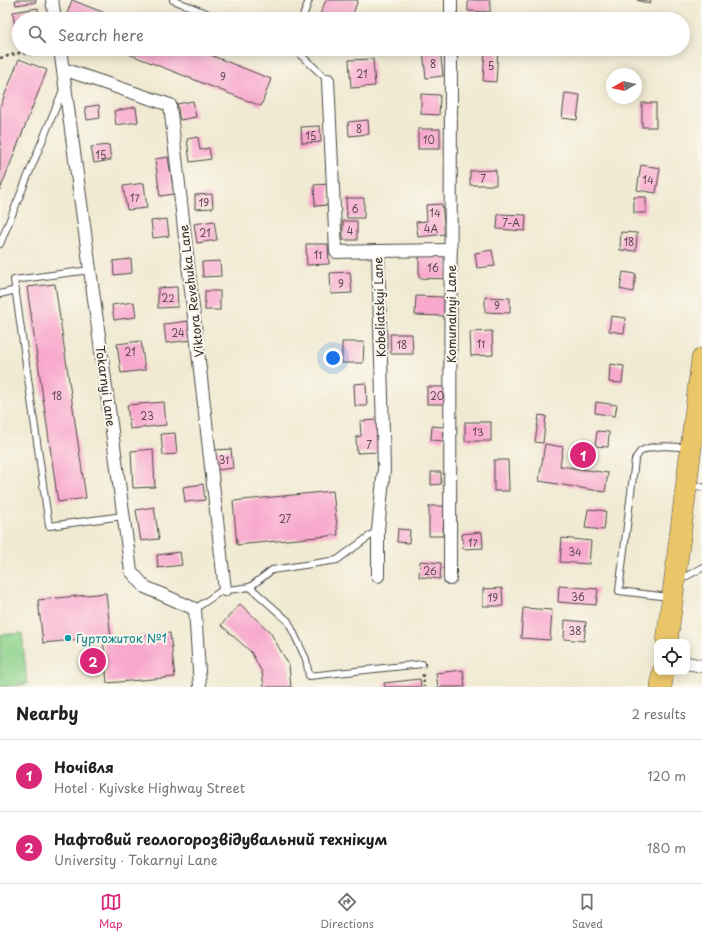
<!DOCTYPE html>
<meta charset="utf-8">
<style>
body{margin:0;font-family:"Playpen Sans",sans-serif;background:#f6f6f6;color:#202124}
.controls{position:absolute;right:12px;bottom:12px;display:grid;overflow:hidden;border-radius:8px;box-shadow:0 2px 10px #0003}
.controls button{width:36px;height:36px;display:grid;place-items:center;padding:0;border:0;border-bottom:1px solid #e0e0e0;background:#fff;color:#202124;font:20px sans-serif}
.compass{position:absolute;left:606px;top:68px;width:36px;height:36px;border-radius:50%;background:#fff;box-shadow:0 2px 10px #0003;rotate:261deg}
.you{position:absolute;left:333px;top:358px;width:14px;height:14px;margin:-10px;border:3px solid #fff;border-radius:50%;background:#1a73e8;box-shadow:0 0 0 6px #1a73e833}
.badge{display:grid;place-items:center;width:26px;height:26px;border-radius:50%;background:#db2777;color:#fff;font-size:13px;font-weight:700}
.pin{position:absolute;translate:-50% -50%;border:2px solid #fff;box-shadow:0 1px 4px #0006}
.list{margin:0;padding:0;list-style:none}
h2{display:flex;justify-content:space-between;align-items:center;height:52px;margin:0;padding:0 16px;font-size:17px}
h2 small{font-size:13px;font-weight:400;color:#757577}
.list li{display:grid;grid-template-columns:26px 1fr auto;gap:12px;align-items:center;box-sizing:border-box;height:72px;padding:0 16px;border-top:1px solid #e0e0e0}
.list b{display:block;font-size:15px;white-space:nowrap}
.list p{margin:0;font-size:13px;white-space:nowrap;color:#757577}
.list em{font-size:13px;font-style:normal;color:#757577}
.icon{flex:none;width:22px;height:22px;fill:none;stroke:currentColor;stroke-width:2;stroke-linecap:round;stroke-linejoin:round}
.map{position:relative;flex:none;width:702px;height:687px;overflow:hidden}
.search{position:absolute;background:#fff;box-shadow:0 2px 10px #0003;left:12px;right:12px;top:12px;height:44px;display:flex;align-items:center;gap:10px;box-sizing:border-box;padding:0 14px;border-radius:22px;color:#757577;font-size:15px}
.sheet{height:196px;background:#fff}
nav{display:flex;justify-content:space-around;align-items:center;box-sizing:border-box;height:56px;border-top:1px solid #e0e0e0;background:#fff;font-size:11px;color:#757577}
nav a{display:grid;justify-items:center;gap:2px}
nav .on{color:#db2777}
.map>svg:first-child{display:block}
.green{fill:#8ed38c;stroke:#5c7f5c}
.building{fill:#f8a7cd}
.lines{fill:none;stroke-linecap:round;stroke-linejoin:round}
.service-casing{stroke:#494844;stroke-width:8}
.minor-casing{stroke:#494844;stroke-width:14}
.trunk-casing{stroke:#494844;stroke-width:22}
.path{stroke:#494844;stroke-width:2.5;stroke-dasharray:3 3;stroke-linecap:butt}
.service{stroke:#fff;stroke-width:6}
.minor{stroke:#fff;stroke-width:12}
.trunk{stroke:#ebc669;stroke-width:21}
.culture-dot{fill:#0f9aa8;stroke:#fbf7ec;stroke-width:1.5}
.labels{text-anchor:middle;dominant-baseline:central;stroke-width:4;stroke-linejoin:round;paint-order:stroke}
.number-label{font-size:10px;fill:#5e4a54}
.street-label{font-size:12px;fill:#2b2b2b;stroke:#fbf7ec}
.culture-label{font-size:12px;fill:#0d838f;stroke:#fbf7ec;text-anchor:start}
</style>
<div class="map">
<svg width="702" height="687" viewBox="0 0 702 687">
<rect width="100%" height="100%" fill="#fbf7ec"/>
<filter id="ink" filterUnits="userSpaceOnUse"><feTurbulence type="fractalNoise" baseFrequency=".025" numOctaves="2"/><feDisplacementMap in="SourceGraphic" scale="8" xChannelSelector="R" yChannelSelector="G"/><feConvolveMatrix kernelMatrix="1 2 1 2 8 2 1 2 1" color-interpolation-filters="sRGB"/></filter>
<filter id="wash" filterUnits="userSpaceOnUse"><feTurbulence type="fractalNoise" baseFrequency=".012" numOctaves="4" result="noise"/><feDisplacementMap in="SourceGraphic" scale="16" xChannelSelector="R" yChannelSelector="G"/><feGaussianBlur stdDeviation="0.9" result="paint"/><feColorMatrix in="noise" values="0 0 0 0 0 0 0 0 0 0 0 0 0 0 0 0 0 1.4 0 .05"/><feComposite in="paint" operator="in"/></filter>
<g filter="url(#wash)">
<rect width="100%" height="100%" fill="#f0ead2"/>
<polygon class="green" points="22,633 27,684 0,687 0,635"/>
<g id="blocks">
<g class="building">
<polygon points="15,0 36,0 36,2 16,5"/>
<polygon points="72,0 92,8 120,19 65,19"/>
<polygon points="326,0 358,0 351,19 318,19"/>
<polygon points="468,0 490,0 490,12 468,11"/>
<polygon points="637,0 651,0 650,4"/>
<polygon points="38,8 39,19 19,19 19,35 16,36 13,12"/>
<polygon points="441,15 441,19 416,19 416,16"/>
<polygon points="116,49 195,49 271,79 261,106"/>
<polygon points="440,49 443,76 426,78 423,51"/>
<polygon points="485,49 498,49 496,82 483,81"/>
<polygon points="19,59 47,70 0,190 0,107"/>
<polygon points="373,59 375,86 351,88 349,60"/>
<polygon points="565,93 580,95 577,120 562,118"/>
<polygon points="421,94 440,95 439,115 421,114"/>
<polygon points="193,101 196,117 180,120 177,104"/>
<rect x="642" y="103" width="14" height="24"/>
<polygon points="99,105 100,118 87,120 85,107"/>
<polygon points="136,107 138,122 116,125 114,111"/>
<polygon points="368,120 369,134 349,136 348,122"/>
<polygon points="320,126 321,142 302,143 301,127"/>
<rect x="418" y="129" width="22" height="20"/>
<polygon points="198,137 200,150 209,148 211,159 190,162 187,139"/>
<polygon points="109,145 111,160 94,163 91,147"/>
<polygon points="168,157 174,194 160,196 155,159"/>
<polygon points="641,165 660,168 656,193 637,190"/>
<polygon points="496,170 496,185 470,185 470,171"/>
<polygon points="144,183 147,208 127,210 123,186"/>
<polygon points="328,184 329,205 315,206 314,185"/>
<polygon points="212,194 213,208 195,209 195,195"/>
<rect x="634" y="197" width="12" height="16"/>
<polygon points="346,198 364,198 364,218 347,218"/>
<polygon points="442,204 445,234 418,237 416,222 427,221 426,205"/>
<polygon points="498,214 526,215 525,231 497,229"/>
<polygon points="167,219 169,236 153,238 151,221"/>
<polygon points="214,221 217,240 197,243 194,224"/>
<rect x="343" y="221" width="14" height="19"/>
<polygon points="621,232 637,233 636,251 620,250"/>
<polygon points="306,244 328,244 329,264 307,265"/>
<polygon points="492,250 495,266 477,268 475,253"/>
<polygon points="419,256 447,256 447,279 419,278"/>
<polygon points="131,259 132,273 114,275 113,261"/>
<polygon points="220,261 221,276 203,277 202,262"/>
<polygon points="350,272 352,293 331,294 330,273"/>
<polygon points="623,272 636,274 633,292 620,289"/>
<polygon points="55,284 86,498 58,502 27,287"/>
<polygon points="177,287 178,307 158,308 158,288"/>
<rect x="205" y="291" width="15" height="19"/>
<polygon points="416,296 444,297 444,316 415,315"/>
<polygon points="485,297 510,298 510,313 485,312"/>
<polygon points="134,302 136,317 114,320 112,305"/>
<polygon points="611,316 626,318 624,333 609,331"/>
<polygon points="189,321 192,340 166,343 164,324"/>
<polygon points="492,331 493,355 471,356 470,332"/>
<polygon points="390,334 412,334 413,354 391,354"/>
<polygon points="141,341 145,370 121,373 117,344"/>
<polygon points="342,342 364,342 363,363 342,363"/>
<polygon points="610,364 624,366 622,383 609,382"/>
<polygon points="366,383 367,406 355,406 354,384"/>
<rect x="427" y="387" width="20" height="17"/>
<polygon points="164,402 166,425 130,429 127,405"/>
<polygon points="596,402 617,405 615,416 595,413"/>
<polygon points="539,415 546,416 543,443 535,442"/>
<polygon points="377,420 382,452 357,453 356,437 361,436 360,421"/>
<rect x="465" y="422" width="26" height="19"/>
<polygon points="432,426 444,427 443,441 431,440"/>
<polygon points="597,431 609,432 608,447 595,446"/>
<polygon points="175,433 177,454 163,455 161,434"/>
<polygon points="545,444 563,447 560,466 608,473 605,492 539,481"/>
<polygon points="153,449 155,487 133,488 131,451"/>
<polygon points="231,449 233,468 216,470 214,450"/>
<polygon points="494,460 508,460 509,491 494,491"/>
<polygon points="431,472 441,472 441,484 431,485"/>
<polygon points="203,484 205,500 185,502 183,487"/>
<polygon points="333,491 338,535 237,545 233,501"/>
<polygon points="429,506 444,506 443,536 429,536"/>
<polygon points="154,507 159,539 141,541 136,510"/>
<polygon points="588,509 606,511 604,530 585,528"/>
<polygon points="398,529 410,530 409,543 397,542"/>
<polygon points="482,532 483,548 463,549 462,534"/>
<polygon points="562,538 591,541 589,564 560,562"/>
<polygon points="180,552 182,565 158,568 157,555"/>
<polygon points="420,561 441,563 440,579 419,577"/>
<polygon points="559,586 598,589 596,605 558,602"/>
<polygon points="502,588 503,606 483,606 483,589"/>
<polygon points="106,593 111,639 170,633 175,677 107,683 103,637 43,643 38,600"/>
<polygon points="240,604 270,632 289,665 291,687 264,687 262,672 251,652 221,625"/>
<polygon points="523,608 552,610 550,640 521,638"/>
<polygon points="565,620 586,622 584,641 564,639"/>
<polygon points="463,670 465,687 438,687 436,673"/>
<polygon points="420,679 421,687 385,687 384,683"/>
</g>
</g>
</g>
<g filter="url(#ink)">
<use href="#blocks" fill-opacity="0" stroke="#494844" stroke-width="1"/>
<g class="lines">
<defs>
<g id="service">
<polyline points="173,0 221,19"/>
<polyline points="302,19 309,0"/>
<polyline points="294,49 328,80"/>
<polyline points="0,244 63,90"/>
<polyline points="90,270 14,280 49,526 123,516"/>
<polyline points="0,294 16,290"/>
<polyline points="690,485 702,487"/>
<polyline points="679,580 702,568"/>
<polyline points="250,587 272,570 337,560 378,530"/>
<path d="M 669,597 L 619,591 L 635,460 C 636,458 638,454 640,452 C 651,444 675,446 687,448"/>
<polyline points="195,609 221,591 250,587 288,621 306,659 309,676 422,664"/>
</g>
<g id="minor">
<polyline points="52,0 55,19"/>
<polyline points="451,19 451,0"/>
<polyline points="60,49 131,571 145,587 195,609 200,687"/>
<polyline points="63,69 170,105 225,590"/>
<polyline points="328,80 336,252 378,251 384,469 378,530 378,576"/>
<polyline points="378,251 451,250"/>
<polyline points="450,579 451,49"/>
<polyline points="687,663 702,666"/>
</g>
<g id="trunk">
<polyline points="667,642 702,359"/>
<polyline points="661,687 663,672"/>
</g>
</defs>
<use href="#service" class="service-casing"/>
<use href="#minor" class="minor-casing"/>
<use href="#trunk" class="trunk-casing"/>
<g class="path">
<polyline points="0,58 19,53 49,55"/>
<polyline points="423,674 424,687"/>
</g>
<use href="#service" class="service"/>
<use href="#minor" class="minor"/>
<use href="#trunk" class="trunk"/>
</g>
</g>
<circle class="culture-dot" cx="68" cy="638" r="4"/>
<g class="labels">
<g class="number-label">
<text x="433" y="63">8</text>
<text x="491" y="65">5</text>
<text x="362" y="73">21</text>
<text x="223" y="76">9</text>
<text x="359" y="128">8</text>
<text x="311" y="135">15</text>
<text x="429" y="139">10</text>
<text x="101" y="154">15</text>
<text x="483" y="178">7</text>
<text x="648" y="179">14</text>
<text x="135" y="197">17</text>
<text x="204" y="202">19</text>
<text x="355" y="208">6</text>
<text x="435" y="212">14</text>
<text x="511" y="222">7-А</text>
<text x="431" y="228">4А</text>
<text x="350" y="230">4</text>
<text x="205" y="232">21</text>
<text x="629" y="241">18</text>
<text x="318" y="254">11</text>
<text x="433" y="267">16</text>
<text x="341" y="283">9</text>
<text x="168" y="297">22</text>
<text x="497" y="305">9</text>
<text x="178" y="332">24</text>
<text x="481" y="343">11</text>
<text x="402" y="344">18</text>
<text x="130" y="351">21</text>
<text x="57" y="395">18</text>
<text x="437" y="395">20</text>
<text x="147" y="415">23</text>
<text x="478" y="431">13</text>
<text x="369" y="444">7</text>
<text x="224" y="459">31</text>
<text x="285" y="518">27</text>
<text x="473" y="542">17</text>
<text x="575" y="551">34</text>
<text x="430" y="570">26</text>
<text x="578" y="596">36</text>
<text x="493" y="597">19</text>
<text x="575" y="630">38</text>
</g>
<g class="street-label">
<text transform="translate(191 291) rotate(-97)">Viktora Revehuka Lane</text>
<text transform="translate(379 307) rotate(-92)">Kobeliatskyi Lane</text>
<text transform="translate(451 314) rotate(-90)">Komunalnyi Lane</text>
<text transform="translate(106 386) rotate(82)">Tokarnyi Lane</text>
</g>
<g class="culture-label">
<text x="76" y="638">Гуртожиток №1</text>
</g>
</g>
</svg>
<div class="controls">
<button><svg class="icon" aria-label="locate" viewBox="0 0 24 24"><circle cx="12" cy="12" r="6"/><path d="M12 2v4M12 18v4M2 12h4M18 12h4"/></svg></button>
</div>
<svg class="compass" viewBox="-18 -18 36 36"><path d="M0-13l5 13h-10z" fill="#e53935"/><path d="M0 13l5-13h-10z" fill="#757577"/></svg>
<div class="you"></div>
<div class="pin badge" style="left:583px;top:455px">1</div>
<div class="pin badge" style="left:93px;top:661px">2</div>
<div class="search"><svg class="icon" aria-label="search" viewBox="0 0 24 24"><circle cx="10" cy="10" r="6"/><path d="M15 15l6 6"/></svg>Search here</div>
</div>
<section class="sheet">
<h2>Nearby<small>2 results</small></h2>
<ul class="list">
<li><span class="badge">1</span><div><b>Ночівля</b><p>Hotel · Kyivske Highway Street</p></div><em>120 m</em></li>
<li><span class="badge">2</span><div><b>Нафтовий геологорозвідувальний технікум</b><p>University · Tokarnyi Lane</p></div><em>180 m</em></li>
</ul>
</section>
<nav>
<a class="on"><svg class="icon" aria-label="map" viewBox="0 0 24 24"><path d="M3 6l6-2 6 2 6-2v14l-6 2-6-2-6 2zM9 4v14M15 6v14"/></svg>Map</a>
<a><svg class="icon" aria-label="directions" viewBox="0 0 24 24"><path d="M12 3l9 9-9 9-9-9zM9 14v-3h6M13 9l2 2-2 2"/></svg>Directions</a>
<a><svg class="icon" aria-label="saved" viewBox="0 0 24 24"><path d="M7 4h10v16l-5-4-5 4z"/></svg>Saved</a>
</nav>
